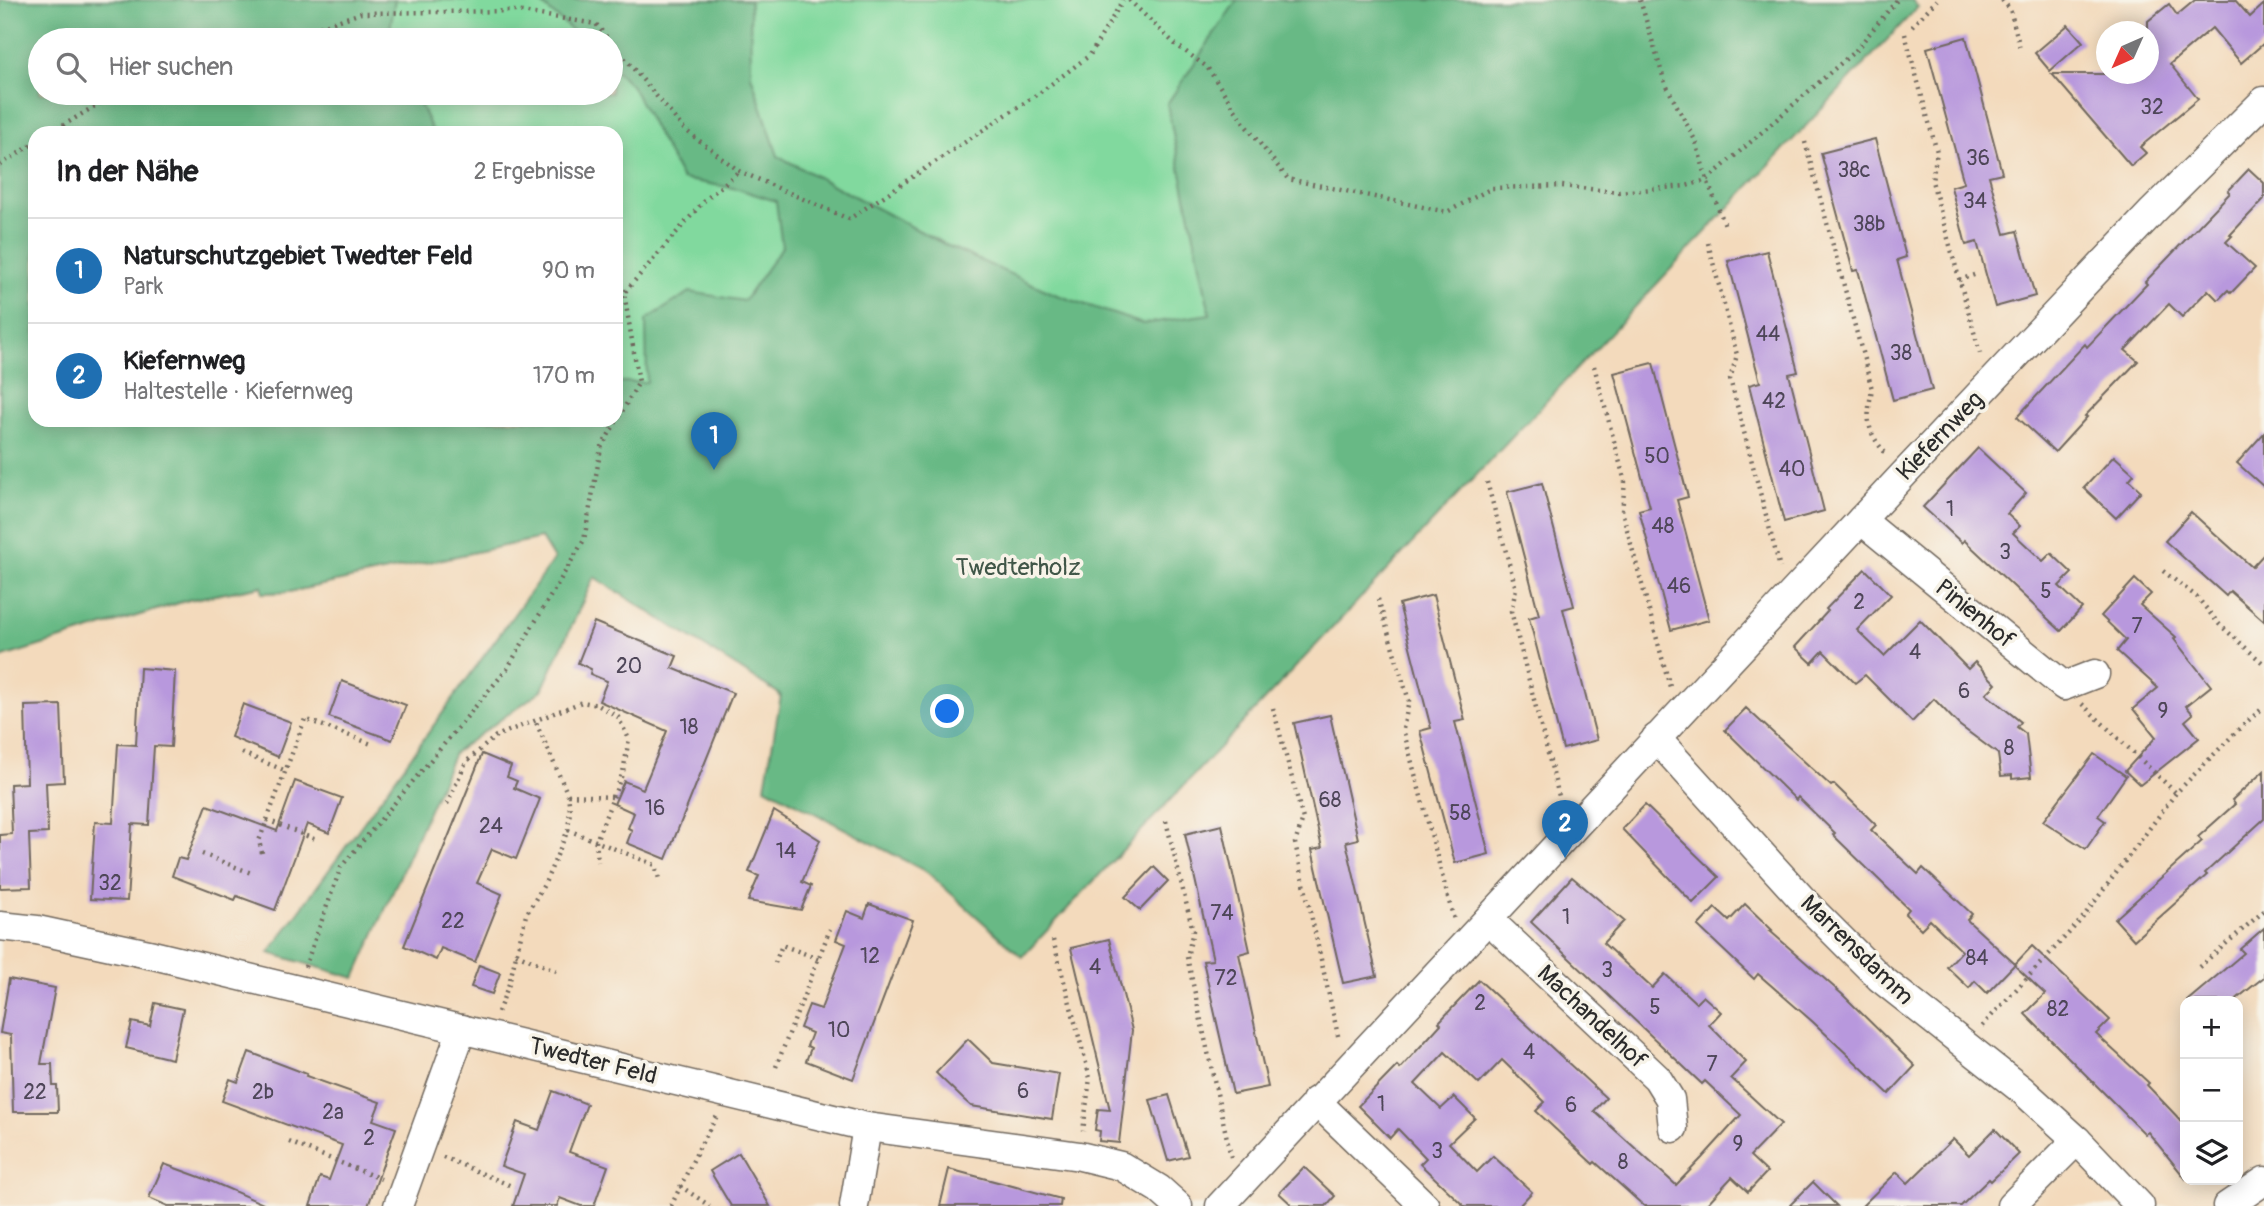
<!DOCTYPE html>
<html lang="de">
<meta charset="utf-8">
<style>
body{margin:0;font-family:Pangolin,sans-serif;background:#f2f2f2;color:#202124}
.controls{position:absolute;right:21px;bottom:21px;display:grid;overflow:hidden;border-radius:14px;box-shadow:0 4px 18px #0003}
.controls button{width:63px;height:63px;display:grid;place-items:center;padding:0;border:0;border-bottom:2px solid #e0e0e0;background:#fff;color:#202124;font:35px sans-serif}
.compass{position:absolute;left:2096px;top:21px;width:63px;height:63px;border-radius:50%;background:#fff;box-shadow:0 4px 18px #0003;rotate:225deg}
.you{position:absolute;left:948px;top:712px;width:24px;height:24px;margin:-18px;border:5px solid #fff;border-radius:50%;background:#1a73e8;box-shadow:0 0 0 10px #1a73e833}
.badge{display:grid;place-items:center;width:46px;height:46px;border-radius:50%;background:#1f6fb2;color:#fff;font-size:23px;font-weight:700}
.pin{position:absolute;translate:-50% -58px;filter:drop-shadow(0 2px 4px #0008)}
.pin::after{content:'';position:absolute;top:37px;width:24px;height:21px;background:inherit;clip-path:polygon(0 0,100% 0,50% 100%)}
.list{margin:0;padding:0;list-style:none}
h2{display:flex;justify-content:space-between;align-items:center;height:91px;margin:0;padding:0 28px;font-size:30px}
h2 small{font-size:23px;font-weight:400;color:#757577}
.list li{display:grid;grid-template-columns:46px 1fr auto;gap:21px;align-items:center;box-sizing:border-box;height:105px;padding:0 28px;border-top:2px solid #e0e0e0}
.list b{display:block;font-size:26px;white-space:nowrap}
.list p{margin:0;font-size:23px;white-space:nowrap;color:#757577}
.list em{font-size:23px;font-style:normal;color:#757577}
.icon{flex:none;width:38px;height:38px;fill:none;stroke:currentColor;stroke-width:2;stroke-linecap:round;stroke-linejoin:round}
.map{position:relative;flex:none;width:2264px;height:1206px;overflow:hidden}
.search{position:absolute;background:#fff;box-shadow:0 4px 18px #0003;left:28px;top:28px;width:595px;height:77px;display:flex;align-items:center;gap:18px;box-sizing:border-box;padding:0 24px;border-radius:38px;color:#757577;font-size:26px}
.panel{position:absolute;background:#fff;box-shadow:0 4px 18px #0003;left:28px;top:126px;width:595px;height:301px;border-radius:21px}
.map>svg:first-child{display:block}
.green{fill:#81d99e;stroke:#568264;stroke-width:2;fill-rule:evenodd}
.forest{fill:#68b985;stroke:#4a7258;stroke-width:2}
.building{fill:#b898dd}
.lines{fill:none;stroke-linecap:round;stroke-linejoin:round}
.street-casing{stroke:#71685e;stroke-width:31}
.path{stroke:#71685e;stroke-width:4.5;stroke-dasharray:2 5;stroke-linecap:butt}
.street{stroke:#fff;stroke-width:28}
.labels{text-anchor:middle;dominant-baseline:central;stroke-width:7;stroke-linejoin:round;paint-order:stroke}
.number-label{font-size:21px;fill:#4e4658}
.street-label{font-size:24px;fill:#2b2b2b;stroke:#f7f3e8}
.park-label{font-size:24px;fill:#405648;stroke:#f7f3e8}
</style>
<div class="map">
<svg width="2264" height="1206" viewBox="0 0 2264 1206">
<rect width="100%" height="100%" fill="#f7f3e8"/>
<filter id="ink" filterUnits="userSpaceOnUse"><feTurbulence type="fractalNoise" baseFrequency=".0143" numOctaves="2"/><feDisplacementMap in="SourceGraphic" scale="14" xChannelSelector="R" yChannelSelector="G"/><feConvolveMatrix kernelMatrix="1 2 1 2 8 2 1 2 1" color-interpolation-filters="sRGB"/></filter>
<filter id="wash" filterUnits="userSpaceOnUse"><feTurbulence type="fractalNoise" baseFrequency=".00686" numOctaves="4" result="noise"/><feDisplacementMap in="SourceGraphic" scale="28" xChannelSelector="R" yChannelSelector="G"/><feGaussianBlur stdDeviation="1.57" result="paint"/><feColorMatrix in="noise" values="0 0 0 0 0 0 0 0 0 0 0 0 0 0 0 0 0 1.4 0 .05"/><feComposite in="paint" operator="in"/></filter>
<g filter="url(#wash)">
<rect width="100%" height="100%" fill="#f3dabc"/>
<path class="green" d="M 0,0 L 1879,0 L 784,700 L 620,521 L 289,592 L 262,593 L 262,586 L 189,600 L 0,658 ZM 40,40 L 611,40 L 611,93 L 40,93 ZM 35,133 L 616,133 L 616,420 L 35,420 Z"/>
<polygon class="forest" points="0,0 395,0 389,35 391,40 40,40 40,93 415,93 431,128 436,133 35,133 35,420 616,420 616,382 647,382 646,320 690,292 744,301 782,247 776,201 738,189 682,179 631,85 611,66 611,40 583,40 537,0 750,0 751,75 778,156 948,246 1057,295 1143,324 1210,314 1167,104 1237,0 1912,0 1918,7 1022,957 927,872 765,787 781,695 594,577 542,690 454,753 355,978 269,953 554,559 541,538 289,592 262,593 262,586 188,600 0,658"/>
<g id="blocks">
<g class="building">
<polygon points="2195,0 2235,0 2250,17 2264,4 2264,43 2241,63 2212,28 2170,64 2198,99 2140,147 2146,153 2131,166 2052,74 2148,74 2148,21 2169,4 2177,15"/>
<polygon points="2068,25 2083,42 2050,71 2035,53"/>
<polygon points="1966,37 2002,173 1989,176 2005,234 2017,231 2035,296 1995,307 1977,242 1966,245 1951,187 1964,183 1927,48"/>
<polygon points="1875,139 1906,257 1897,260 1932,390 1893,400 1858,270 1853,271 1821,153"/>
<polygon points="2249,169 2264,183 2264,199 2230,235 2232,236 2226,242 2255,268 2231,293 2228,290 2218,300 2208,290 2182,317 2169,304 2125,350 2138,361 2085,416 2087,417 2055,452 2017,417 2085,344 2087,347 2147,284 2145,282 2230,193 2228,191"/>
<polygon points="1767,251 1798,372 1789,374 1824,511 1784,522 1749,385 1760,382 1728,261"/>
<polygon points="1653,363 1688,497 1677,500 1709,620 1671,630 1639,510 1650,507 1614,373"/>
<polygon points="2264,433 2264,487 2237,463"/>
<polygon points="1978,448 2026,493 2007,514 2020,526 2013,533 2043,561 2051,553 2072,573 2059,586 2082,608 2061,631 1964,540 1962,543 1923,507"/>
<polygon points="2114,456 2134,474 2129,480 2141,491 2116,518 2084,488"/>
<polygon points="1542,483 1574,606 1563,609 1597,740 1563,749 1529,618 1539,615 1507,492"/>
<polygon points="2191,512 2252,567 2264,554 2264,621 2230,591 2226,596 2165,541"/>
<polygon points="1865,569 1891,595 1857,630 1884,656 1920,620 1968,669 1975,662 1996,684 1986,694 2021,722 2017,727 2026,734 2031,777 2012,779 2012,775 2001,776 1998,754 1959,725 1934,699 1912,722 1865,675 1855,683 1823,651 1812,663 1795,647 1828,611 1826,609"/>
<polygon points="2135,579 2151,594 2140,605 2176,637 2174,639 2211,686 2186,706 2193,714 2185,721 2199,738 2140,785 2125,771 2156,737 2133,709 2158,688 2117,651 2126,640 2101,616"/>
<polygon points="1433,595 1465,720 1455,722 1489,854 1455,863 1420,731 1431,728 1399,604"/>
<polygon points="594,622 677,656 672,668 733,693 666,859 627,843 632,830 628,828 634,813 614,804 624,781 643,789 667,731 599,701 607,681 590,674 591,669 578,663"/>
<polygon points="140,668 175,671 171,747 154,746 149,825 132,824 127,901 90,899 95,822 113,823 118,744 136,745"/>
<polygon points="342,681 406,705 392,740 329,717"/>
<polygon points="243,704 291,722 278,757 231,737"/>
<polygon points="61,705 64,782 46,783 48,833 29,834 31,887 0,888 0,835 12,834 10,784 27,783 25,706"/>
<polygon points="1746,708 1831,786 1834,784 1876,825 1871,830 1918,874 1923,868 1972,914 1967,920 2015,964 2032,946 2110,1020 2096,1034 2149,1083 2147,1085 2185,1125 2185,1178 2148,1132 2145,1134 2025,1014 2045,994 2014,965 1987,993 1975,981 1969,988 1947,967 1962,951 1930,920 1921,929 1905,914 1909,909 1833,835 1835,833 1798,797 1796,800 1725,730"/>
<polygon points="1330,715 1358,839 1346,842 1377,976 1343,983 1312,850 1322,848 1294,723"/>
<polygon points="482,754 511,766 507,777 517,781 514,788 540,799 516,859 492,849 477,883 502,894 475,962 441,948 436,960 404,946"/>
<polygon points="2094,754 2126,776 2098,816 2105,821 2086,849 2043,821"/>
<polygon points="2264,771 2264,819 2205,873 2207,875 2134,940 2115,919 2202,841 2198,837 2235,804 2232,800"/>
<polygon points="295,781 342,798 329,833 307,824 275,910 237,896 235,900 172,876 178,858 186,860 207,805 277,831"/>
<polygon points="1645,805 1719,877 1693,903 1622,829"/>
<polygon points="774,811 820,840 802,882 811,886 801,910 748,901 759,876 749,872"/>
<polygon points="1222,825 1250,951 1239,954 1268,1087 1233,1094 1203,961 1213,960 1185,834"/>
<polygon points="1154,867 1168,881 1140,910 1125,897"/>
<polygon points="1572,877 1624,921 1603,943 1652,988 1665,974 1696,1003 1703,996 1721,1012 1709,1025 1746,1062 1731,1078 1781,1124 1750,1156 1767,1172 1748,1192 1732,1177 1705,1206 1644,1206 1595,1162 1593,1164 1536,1111 1545,1102 1502,1060 1479,1084 1445,1052 1415,1084 1441,1109 1454,1097 1475,1118 1449,1143 1477,1172 1493,1156 1532,1192 1519,1206 1464,1206 1420,1164 1426,1158 1398,1129 1390,1138 1358,1106 1397,1066 1400,1069 1441,1024 1439,1022 1479,980 1606,1098 1594,1111 1676,1185 1702,1158 1741,1115 1705,1081 1702,1084 1531,922"/>
<polygon points="869,904 913,920 853,1079 806,1061 811,1048 807,1046 812,1033 800,1028 809,1005 821,1009 846,944 836,940 847,911 864,918"/>
<polygon points="1745,904 1772,930 1770,931 1843,995 1915,1066 1889,1094 1813,1022 1758,974 1754,979 1698,926 1715,908 1729,921"/>
<polygon points="2264,928 2264,977 2234,1001 2187,1001 2244,953 2240,949"/>
<polygon points="1109,939 1132,1030 1119,1143 1099,1141 1100,1131 1095,1130 1098,1109 1110,1110 1071,948"/>
<polygon points="479,965 500,973 492,994 471,987"/>
<polygon points="9,979 55,988 41,1064 52,1064 53,1086 57,1086 58,1112 13,1112 11,1035 0,1033"/>
<polygon points="155,1003 183,1009 172,1059 126,1048 132,1022 150,1026"/>
<polygon points="968,1039 993,1063 1059,1074 1052,1119 971,1106 963,1099 936,1073"/>
<polygon points="249,1052 307,1074 306,1076 380,1102 373,1120 396,1128 368,1206 310,1206 320,1177 329,1180 342,1145 222,1101 230,1079 238,1082"/>
<polygon points="553,1091 587,1104 569,1152 608,1166 594,1206 581,1206 560,1198 557,1206 513,1206 524,1174 501,1166 517,1122 539,1130"/>
<polygon points="1169,1095 1188,1156 1168,1161 1150,1100"/>
<polygon points="1995,1129 2019,1154 1991,1181 1989,1179 1961,1206 1862,1206 1897,1172 1908,1183 1953,1139 1969,1155"/>
<polygon points="739,1153 770,1206 731,1206 710,1171"/>
<polygon points="164,1164 208,1180 268,1206 168,1206 149,1198"/>
<polygon points="1304,1167 1335,1196 1326,1206 1293,1206 1279,1193"/>
<polygon points="949,1169 1061,1199 1060,1206 940,1206"/>
<polygon points="1813,1182 1837,1206 1789,1206"/>
</g>
</g>
</g>
<g filter="url(#ink)">
<use href="#blocks" fill-opacity="0" stroke="#71685e" stroke-width="2"/>
<g class="lines">
<defs>
<g id="street">
<polyline points="1861,520 2064,686 2095,674"/>
<polyline points="1656,738 1811,909 1880,978 2022,1090 2077,1140 2140,1206"/>
<polyline points="1488,919 1657,1078 1670,1099 1673,1128"/>
<polyline points="0,926 37,930 153,955 867,1127 1080,1156 1121,1166 1159,1189 1178,1206"/>
<polyline points="1316,1101 1425,1206"/>
<polyline points="398,1206 462,1029"/>
<polyline points="854,1206 867,1127"/>
<polyline points="1220,1206 1903,475 2152,212 2264,101"/>
<polyline points="2011,1206 2077,1140"/>
<polyline points="2227,1206 2264,1181"/>
</g>
</defs>
<use href="#street" class="street-casing"/>
<g class="path">
<polyline points="1129,0 1175,44 1207,67 1246,126 1288,179 1447,212 1492,188 1562,186 1619,192 1686,186 1707,180 1856,50 1897,0"/>
<polyline points="1640,0 1665,83 1696,142 1707,180 1725,225"/>
<polyline points="2002,0 2010,9 2020,48"/>
<polyline points="1912,26 1937,0"/>
<polyline points="1905,34 1937,152 1932,181 1981,357"/>
<polyline points="280,40 361,13 516,11 596,24 609,40"/>
<polyline points="611,42 684,129 739,171 849,219 1042,91 1090,55 1123,0"/>
<polyline points="51,133 116,93"/>
<path d="M 1805,142 L 1872,389 C 1866,420 1866,431 1887,455"/>
<polyline points="0,165 35,143"/>
<polyline points="1708,243 1737,355 1730,379 1780,568"/>
<polyline points="1959,280 1977,274"/>
<polyline points="1594,366 1625,482 1622,511 1670,687"/>
<polyline points="1487,482 1516,589 1511,611 1561,804"/>
<polyline points="2163,571 2197,597 2219,624 2264,664"/>
<polyline points="1378,599 1409,701 1403,729 1454,920"/>
<polyline points="2082,704 2176,793"/>
<polyline points="1273,708 1303,819 1295,843 1339,1040"/>
<polyline points="242,753 286,771"/>
<polyline points="568,795 613,797"/>
<polyline points="447,804 466,762 496,736 582,702 598,705 618,717 629,739 623,772 596,841 598,862"/>
<polyline points="267,820 314,839"/>
<polyline points="1166,821 1193,931 1187,957 1231,1157"/>
<polyline points="568,830 655,865 660,882"/>
<polyline points="262,853 259,841 305,719 374,745"/>
<polyline points="202,854 254,874"/>
<polyline points="1053,940 1090,1078 1083,1131"/>
<polyline points="516,954 557,971"/>
<polyline points="775,963 782,945 819,959"/>
<polyline points="305,967 341,867 507,669 584,540 601,448 639,382 624,293 704,201 739,171"/>
<polyline points="2199,967 2264,911"/>
<polyline points="498,1012 509,984 526,915 545,883 568,830 570,811 568,795 535,720"/>
<polyline points="1982,1026 2081,920 2176,793 2240,728 2264,707"/>
<polyline points="776,1067 830,929"/>
<polyline points="289,1142 381,1179"/>
<polyline points="443,1157 514,1187"/>
<polyline points="680,1186 710,1206"/>
<polyline points="671,1206 701,1144 717,1116"/>
</g>
<use href="#street" class="street"/>
</g>
</g>
<g class="labels">
<g class="number-label">
<text x="2152" y="107">32</text>
<text x="1978" y="158">36</text>
<text x="1854" y="170">38c</text>
<text x="1975" y="201">34</text>
<text x="1869" y="224">38b</text>
<text x="1768" y="334">44</text>
<text x="1901" y="353">38</text>
<text x="1774" y="401">42</text>
<text x="1657" y="456">50</text>
<text x="1792" y="469">40</text>
<text x="1950" y="509">1</text>
<text x="1663" y="526">48</text>
<text x="2005" y="552">3</text>
<text x="1679" y="586">46</text>
<text x="2046" y="591">5</text>
<text x="1859" y="602">2</text>
<text x="2137" y="626">7</text>
<text x="1915" y="652">4</text>
<text x="629" y="666">20</text>
<text x="1964" y="691">6</text>
<text x="2163" y="711">9</text>
<text x="689" y="727">18</text>
<text x="2009" y="748">8</text>
<text x="1330" y="800">68</text>
<text x="655" y="808">16</text>
<text x="1460" y="813">58</text>
<text x="491" y="826">24</text>
<text x="786" y="851">14</text>
<text x="110" y="883">32</text>
<text x="1222" y="913">74</text>
<text x="1566" y="917">1</text>
<text x="453" y="921">22</text>
<text x="870" y="956">12</text>
<text x="1977" y="958">84</text>
<text x="1095" y="967">4</text>
<text x="1607" y="970">3</text>
<text x="1226" y="978">72</text>
<text x="1480" y="1003">2</text>
<text x="1655" y="1007">5</text>
<text x="2058" y="1009">82</text>
<text x="839" y="1030">10</text>
<text x="1529" y="1052">4</text>
<text x="1712" y="1064">7</text>
<text x="1023" y="1091">6</text>
<text x="35" y="1092">22</text>
<text x="263" y="1092">2b</text>
<text x="1381" y="1104">1</text>
<text x="1571" y="1105">6</text>
<text x="333" y="1112">2a</text>
<text x="369" y="1138">2</text>
<text x="1738" y="1144">9</text>
<text x="1437" y="1151">3</text>
<text x="1623" y="1162">8</text>
</g>
<g class="street-label">
<text transform="translate(1940 436) rotate(-46)">Kiefernweg</text>
<text transform="translate(1975 614) rotate(39)">Pinienhof</text>
<text transform="translate(1857 950) rotate(44)">Marrensdamm</text>
<text transform="translate(1592 1017) rotate(43)">Machandelhof</text>
<text transform="translate(593 1061) rotate(14)">Twedter Feld</text>
</g>
<g class="park-label">
<text x="1018" y="567">Twedterholz</text>
</g>
</g>
</svg>
<div class="controls">
<button>+</button>
<button>−</button>
<button><svg class="icon" aria-label="layers" viewBox="0 0 24 24"><path d="M12 4l9 5-9 5-9-5zM3 14l9 5 9-5"/></svg></button>
</div>
<svg class="compass" viewBox="-18 -18 36 36"><path d="M0-13l5 13h-10z" fill="#e53935"/><path d="M0 13l5-13h-10z" fill="#757577"/></svg>
<div class="you"></div>
<div class="pin badge" style="left:714px;top:470px">1</div>
<div class="pin badge" style="left:1565px;top:858px">2</div>
<div class="search"><svg class="icon" aria-label="search" viewBox="0 0 24 24"><circle cx="10" cy="10" r="6"/><path d="M15 15l6 6"/></svg>Hier suchen</div>
<section class="panel">
<h2>In der Nähe<small>2 Ergebnisse</small></h2>
<ul class="list">
<li><span class="badge">1</span><div><b>Naturschutzgebiet Twedter Feld</b><p>Park</p></div><em>90 m</em></li>
<li><span class="badge">2</span><div><b>Kiefernweg</b><p>Haltestelle · Kiefernweg</p></div><em>170 m</em></li>
</ul>
</section>
</div>
